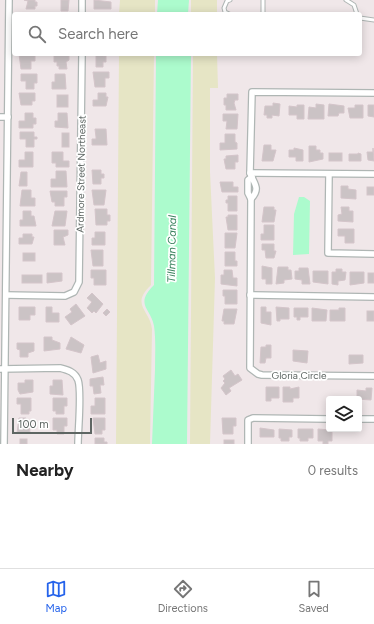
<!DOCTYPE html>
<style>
body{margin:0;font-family:Figtree,sans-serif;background:#f2f2f2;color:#222}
.controls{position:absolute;right:12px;bottom:12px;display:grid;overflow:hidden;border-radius:4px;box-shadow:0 2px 10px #0003}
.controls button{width:36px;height:36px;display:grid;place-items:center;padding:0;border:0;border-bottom:1px solid #e0e0e0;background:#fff;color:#222;font:20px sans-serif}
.scale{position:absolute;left:12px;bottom:10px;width:80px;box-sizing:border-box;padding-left:4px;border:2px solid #5e6663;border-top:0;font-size:11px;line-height:14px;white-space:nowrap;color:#5e6663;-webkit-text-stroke:3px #fff;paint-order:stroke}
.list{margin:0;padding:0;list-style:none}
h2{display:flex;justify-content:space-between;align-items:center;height:52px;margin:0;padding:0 16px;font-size:17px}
h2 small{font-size:13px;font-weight:400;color:#767676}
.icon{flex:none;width:22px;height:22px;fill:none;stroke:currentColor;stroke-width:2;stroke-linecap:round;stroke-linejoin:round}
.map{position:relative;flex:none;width:374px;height:444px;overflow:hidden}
.search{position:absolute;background:#fff;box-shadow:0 2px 10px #0003;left:12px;right:12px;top:12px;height:44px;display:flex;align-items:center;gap:10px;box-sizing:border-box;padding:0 14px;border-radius:4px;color:#767676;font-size:15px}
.sheet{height:124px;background:#fff}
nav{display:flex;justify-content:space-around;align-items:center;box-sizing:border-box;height:56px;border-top:1px solid #e0e0e0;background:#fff;font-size:11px;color:#767676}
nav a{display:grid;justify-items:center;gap:2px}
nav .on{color:#2563eb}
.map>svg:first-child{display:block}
.green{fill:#e6e5c5}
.water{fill:#acfbcd}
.building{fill:#cbc3c5;stroke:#d4c5ca}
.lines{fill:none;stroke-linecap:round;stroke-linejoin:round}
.lane-casing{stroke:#afb6b4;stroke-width:5}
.street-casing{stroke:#afb6b4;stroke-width:8}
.lane{stroke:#fff;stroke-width:3}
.street{stroke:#fff;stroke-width:5.5}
.labels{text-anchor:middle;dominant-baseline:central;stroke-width:3.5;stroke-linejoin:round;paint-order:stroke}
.street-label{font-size:10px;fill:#5e6663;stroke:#fff}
.water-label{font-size:11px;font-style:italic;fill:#39815d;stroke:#fff}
</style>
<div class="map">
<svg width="374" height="444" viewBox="0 0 374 444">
<rect width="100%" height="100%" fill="#f0e7e9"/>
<g class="green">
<polygon points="120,0 155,0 155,14 119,14"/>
<rect x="191" y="0" width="26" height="14"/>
<path d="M 119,54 L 154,54 L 151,285 C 130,305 150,310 152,329 L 150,444 L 116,444 Z"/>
<polygon points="193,54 217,54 218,88 210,88 210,172 215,278 210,444 190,444"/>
</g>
<g class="water">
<polygon points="158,0 189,0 188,14 157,14"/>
<path d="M 156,54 L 191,54 L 187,444 L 152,444 C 153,419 154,394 155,370 C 155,355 156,340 154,326 C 151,308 134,305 154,285 Z"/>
<polygon points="299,197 304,197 310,201 309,254 293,255 294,214"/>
</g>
<g class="building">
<polygon points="24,0 35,0 35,2 37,2 37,6 35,6 35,9 26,9 28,1"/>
<polygon points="61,0 69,0 68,11 61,11"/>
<polygon points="94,0 111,2 111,9 94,9"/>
<polygon points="19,54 35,54 35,61 31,61 31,69 21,69"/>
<polygon points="96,54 103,54 103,56 106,56 106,62 103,62 103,67 96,67"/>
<polygon points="54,55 69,55 69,60 66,62 67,69 59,69 59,66 57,66 57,62 54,62"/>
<polygon points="93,72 109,72 109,78 105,78 105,87 95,87"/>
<polygon points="21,74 37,74 37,83 34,83 34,89 26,89 26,81 21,81"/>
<polygon points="55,74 65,74 66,89 52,89 52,82 55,82"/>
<polygon points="19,93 35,93 35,101 32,101 32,105 21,105"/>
<polygon points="98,93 106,93 106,97 108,97 106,106 93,106 93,100 98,100"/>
<polygon points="227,94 238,94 238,100 235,100 234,103 236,110 226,110 226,105 224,105 224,98 227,98"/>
<rect x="57" y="95" width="11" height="12"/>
<polygon points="273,103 280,104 279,116 272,115 272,118 267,118 267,115 264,115 265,106 273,106"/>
<polygon points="316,104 324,105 324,119 308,119 309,107 316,108"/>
<polygon points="329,104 344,106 344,113 339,113 338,116 328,116"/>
<polygon points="297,105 304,105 304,119 297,119 297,115 289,115 289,106 297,107"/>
<polygon points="355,105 363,105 363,118 350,118 348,108 355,108"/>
<polygon points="368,105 374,105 374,117 368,116"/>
<polygon points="25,113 33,113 33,118 36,118 36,124 33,124 33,128 19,128 19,121 25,121"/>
<polygon points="58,113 67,113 68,128 55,127 55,121 58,121"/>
<polygon points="223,114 238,114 237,129 226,129 227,121 223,121"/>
<polygon points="95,129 106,129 107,145 92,145 92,139 96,139 96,137"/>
<polygon points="20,132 34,132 34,137 37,137 37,139 34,139 34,147 26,147 26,139 20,139"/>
<rect x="62" y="133" width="7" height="14"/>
<polygon points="225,134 235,134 235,142 237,143 237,149 220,150 220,143 225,143"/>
<polygon points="264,145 271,145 271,150 276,150 273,161 262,161"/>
<polygon points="309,146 316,146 316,150 320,150 320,153 323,153 323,159 309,162"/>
<polygon points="294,148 303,150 303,161 296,161 296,157 289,157 289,150 294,150"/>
<polygon points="373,148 374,161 368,160 367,152 373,152"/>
<polygon points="25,152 33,152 33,167 19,167 19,160 25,160"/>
<polygon points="52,152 63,152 63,161 69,161 69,167 56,167 56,163 52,163"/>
<rect x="329" y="153" width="13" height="8"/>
<polygon points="358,153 361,154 361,161 349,161 349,154 358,154"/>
<polygon points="238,155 238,162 235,162 235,169 226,169 224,159 226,159 226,156"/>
<polygon points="92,170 101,170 101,174 104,174 104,178 101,178 101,184 93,184"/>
<polygon points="56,171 66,171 67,187 51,187 51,179 56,179"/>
<polygon points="21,172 27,172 27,186 19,186"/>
<polygon points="220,182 233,182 233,187 238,187 238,192 222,192"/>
<polygon points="341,186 348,186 348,189 356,190 356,199 341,198"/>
<rect x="367" y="187" width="7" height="8"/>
<polygon points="22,190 31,190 31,198 35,198 35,206 20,206"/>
<polygon points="92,190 106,190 104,205 94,205"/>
<polygon points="50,191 67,191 67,197 64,197 64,206 55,206 55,202 52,202"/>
<polygon points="228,196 237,196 237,211 228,211 228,203 226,203 226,200 228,200"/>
<polygon points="264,207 274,207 274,210 276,210 274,222 262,222"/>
<polygon points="341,207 349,207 349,211 353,211 353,222 338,221 338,215 342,214"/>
<polygon points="95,209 107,209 107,215 110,215 110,221 107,221 107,225 96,225"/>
<polygon points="23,211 31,211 31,216 34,216 36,226 20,226 20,220 23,220"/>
<polygon points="55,211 67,211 65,226 52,226"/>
<polygon points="228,215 237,215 237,230 228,230 226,217 228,217"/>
<polygon points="264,225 274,225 274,240 261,240 261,234 264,234"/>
<polygon points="338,229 354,229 354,243 345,243 345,236 338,236"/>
<polygon points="54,230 68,230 68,235 63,237 65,245 54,245"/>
<polygon points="95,232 105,232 105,245 92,245 92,238 95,238"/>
<polygon points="225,233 237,233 235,248 225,248"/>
<polygon points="23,234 32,234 32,237 34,237 32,244 19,244 19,238 23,238"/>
<polygon points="262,244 274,244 274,251 276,251 274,258 266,258 265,250 262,250"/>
<polygon points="91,250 103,250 103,266 93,266"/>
<polygon points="225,252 235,252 235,261 237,261 237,266 225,266"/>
<rect x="23" y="253" width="12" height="8"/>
<polygon points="262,266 272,268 272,284 266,284 266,279 262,279"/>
<polygon points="278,267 288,267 288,270 291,270 292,279 284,280 284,283 276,284"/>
<polygon points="299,268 308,268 310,284 302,284 302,280 295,279 295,271 299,271"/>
<polygon points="336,269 342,269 342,272 346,272 345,280 338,281 338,285 332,284 332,272 336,272"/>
<polygon points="91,270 106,270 106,285 94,285 94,278 91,278"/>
<polygon points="224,270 232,270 233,278 237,278 237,286 221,284 221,275 224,275"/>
<polygon points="313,271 328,271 328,284 313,282"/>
<polygon points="350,272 364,272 364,283 350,285"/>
<polygon points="47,273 62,273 62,281 47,283"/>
<rect x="368" y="273" width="6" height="10"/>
<rect x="22" y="275" width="20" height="8"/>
<polygon points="223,290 237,290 237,304 225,304 225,296 223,296"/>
<polygon points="92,293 103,304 96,313 94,311 92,313 87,308 92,302 87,298"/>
<polygon points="76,304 85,316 71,325 65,317 72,312 70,309"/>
<polygon points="19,307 35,307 35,315 30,315 30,320 19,320"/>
<polygon points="46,307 52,307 52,313 59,313 59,322 46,322"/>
<polygon points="261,307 266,307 266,312 271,312 271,325 261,323"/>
<polygon points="276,307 289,308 289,319 280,319 280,321 277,321"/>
<polygon points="294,308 308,308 308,317 300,317 300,320 297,320 297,317 294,317"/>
<polygon points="312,308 327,310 326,321 312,321"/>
<polygon points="339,308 345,308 345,321 330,321 330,310 339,310"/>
<polygon points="107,309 110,312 106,316 103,313"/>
<polygon points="224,309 237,309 234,324 224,324 224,321 222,321"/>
<rect x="367" y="311" width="7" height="10"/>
<polygon points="44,337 52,337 52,340 60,343 60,349 44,351"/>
<polygon points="71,337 84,345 81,353 66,349"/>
<polygon points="17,343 34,343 34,351 28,353 28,357 20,357 20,350 17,349"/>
<polygon points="266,345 271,345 271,358 266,358 265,363 260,363 261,347 266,347"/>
<polygon points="293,350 308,351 307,363 293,361"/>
<polygon points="98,355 100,363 106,361 106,369 93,373 91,357"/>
<polygon points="349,355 363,355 363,363 349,364"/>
<polygon points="231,370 235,376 238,374 242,380 229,388 231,391 226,395 221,388 225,383 223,381 225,379 223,376"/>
<polygon points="103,377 104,385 100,385 101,393 94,394 93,386 90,386 90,379"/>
<polygon points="25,380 33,380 33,392 20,394 18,390 18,383 25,383"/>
<polygon points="53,380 62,380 63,395 50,394 50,386 53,386"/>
<polygon points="266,387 279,387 279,398 271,398 271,401 266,401"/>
<polygon points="283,387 290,387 290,389 299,387 299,398 293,398 293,402 283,402"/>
<polygon points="366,388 372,388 371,400 357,399 357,390 366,391"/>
<polygon points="17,398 31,398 31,411 29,411 29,414 21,414 21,404 17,404"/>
<polygon points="53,398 67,398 67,406 64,406 64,414 56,414 56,411 53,411"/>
<polygon points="95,398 105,398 105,414 91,414 91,406 95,406"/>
<polygon points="19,418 26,418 26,421 29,421 30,433 17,433"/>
<polygon points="53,418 67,418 67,426 64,426 64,434 57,434 57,430 53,430"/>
<polygon points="93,418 105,418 105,430 102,430 102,434 95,434"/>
<polygon points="222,418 236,418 236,426 233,426 233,434 223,434"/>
<polygon points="260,428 274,430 274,437 260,437"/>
<polygon points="279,429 292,430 292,437 289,437 289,441 281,441 281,438 279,438"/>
<polygon points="298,429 313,429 313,438 308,438 308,441 300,441 300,438 298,438"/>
<polygon points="318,429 332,430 332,441 328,441 328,444 323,444 323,441 318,441"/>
<polygon points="95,438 104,438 104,442 107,442 107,444 95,444"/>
<rect x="20" y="439" width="7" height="5"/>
<rect x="224" y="440" width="10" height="4"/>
</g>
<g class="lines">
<defs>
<g id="lane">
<polyline points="346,0 354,5 357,14"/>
<polyline points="229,14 225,12 224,8 227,1 230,0"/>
<polyline points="263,14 263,0"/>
<polyline points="360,18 374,20"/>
</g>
<g id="street">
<polyline points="82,14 82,0"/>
<polyline points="0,117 8,117"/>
<polyline points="250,173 374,174"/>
<polyline points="329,174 328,253 374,254"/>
<polyline points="252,177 248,180 248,193 251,199 250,368 258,374 262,375 374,376"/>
<path d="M 251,199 C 261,188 254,184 250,173 L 252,92 L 374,93"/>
<polyline points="6,295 65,296 74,292 79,282 82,54"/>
<polyline points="250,295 374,297"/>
<path d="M 0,369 L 60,368 C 68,370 75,372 78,380 C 82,391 78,430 78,444"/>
<polyline points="359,419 374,419"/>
<polyline points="4,444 9,0"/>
<polyline points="248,444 248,420 253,418 329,419"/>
</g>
</defs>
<use href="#lane" class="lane-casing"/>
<use href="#street" class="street-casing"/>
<use href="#lane" class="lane"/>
<use href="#street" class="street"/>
</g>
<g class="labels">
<g class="street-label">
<text transform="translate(81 174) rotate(-89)">Ardmore Street Northeast</text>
<text x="299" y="375">Gloria Circle</text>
</g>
<g class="water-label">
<text transform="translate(172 249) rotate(-89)">Tillman Canal</text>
</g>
</g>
</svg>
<div class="controls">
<button><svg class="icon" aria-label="layers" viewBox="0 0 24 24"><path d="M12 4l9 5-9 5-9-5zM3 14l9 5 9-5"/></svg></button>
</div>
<div class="scale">100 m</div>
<div class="search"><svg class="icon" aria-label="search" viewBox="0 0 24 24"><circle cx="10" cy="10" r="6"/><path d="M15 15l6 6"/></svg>Search here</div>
</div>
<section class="sheet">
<h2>Nearby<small>0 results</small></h2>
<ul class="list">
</ul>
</section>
<nav>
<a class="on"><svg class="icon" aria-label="map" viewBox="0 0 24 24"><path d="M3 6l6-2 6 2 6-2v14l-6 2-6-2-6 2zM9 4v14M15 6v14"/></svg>Map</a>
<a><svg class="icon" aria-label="directions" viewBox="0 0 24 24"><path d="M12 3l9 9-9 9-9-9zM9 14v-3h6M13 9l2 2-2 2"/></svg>Directions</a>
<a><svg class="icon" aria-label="saved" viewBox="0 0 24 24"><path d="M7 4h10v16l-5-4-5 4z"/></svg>Saved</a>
</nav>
